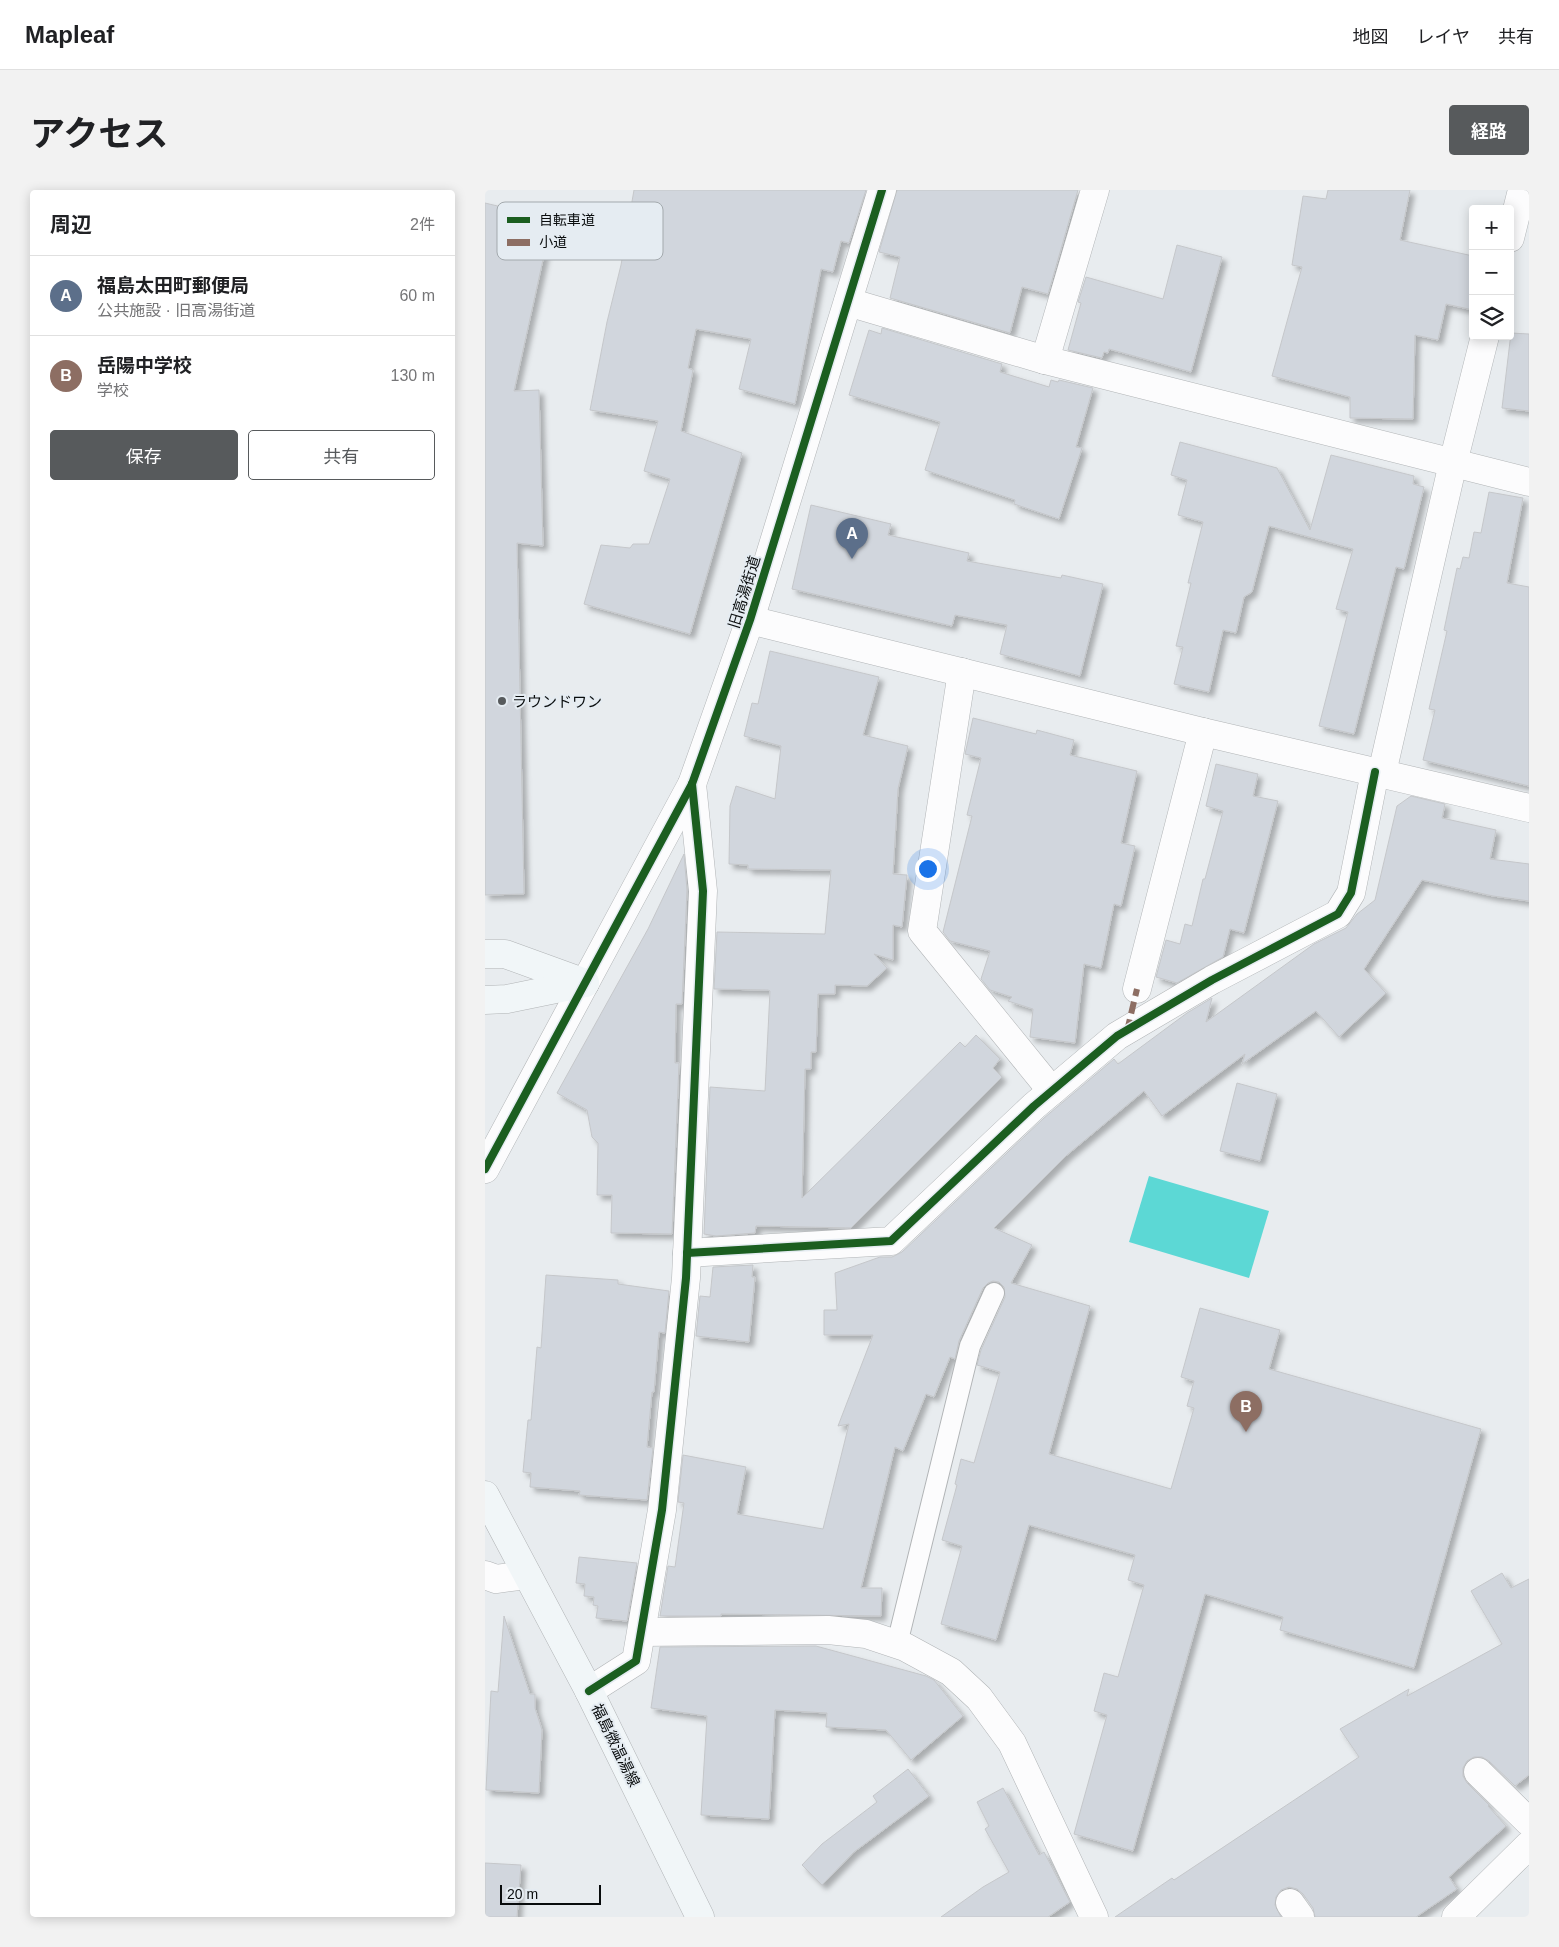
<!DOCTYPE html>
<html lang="ja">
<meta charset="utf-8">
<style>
body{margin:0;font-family:Helvetica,"Noto Sans JP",sans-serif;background:#f2f2f2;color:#202124}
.controls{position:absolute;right:15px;top:15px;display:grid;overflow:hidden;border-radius:5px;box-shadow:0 2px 12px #0003}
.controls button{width:45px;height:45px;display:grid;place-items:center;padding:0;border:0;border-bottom:1px solid #e0e0e0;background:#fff;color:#202124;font:25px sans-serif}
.scale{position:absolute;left:15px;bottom:12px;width:101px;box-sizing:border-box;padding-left:5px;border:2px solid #090c0d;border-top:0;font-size:14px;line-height:18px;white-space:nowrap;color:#090c0d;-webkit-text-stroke:4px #e5ecf2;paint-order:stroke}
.you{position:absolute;left:442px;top:678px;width:18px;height:18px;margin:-12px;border:4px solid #fff;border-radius:50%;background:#1a73e8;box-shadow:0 0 0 8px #1a73e833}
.badge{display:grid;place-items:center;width:32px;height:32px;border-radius:50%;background:#575a5c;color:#fff;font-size:16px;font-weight:700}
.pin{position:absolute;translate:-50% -41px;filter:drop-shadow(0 1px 2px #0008)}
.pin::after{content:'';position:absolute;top:26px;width:18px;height:15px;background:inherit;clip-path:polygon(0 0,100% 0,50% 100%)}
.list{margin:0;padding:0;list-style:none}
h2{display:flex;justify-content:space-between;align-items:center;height:65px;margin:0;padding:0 20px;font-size:21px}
h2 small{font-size:16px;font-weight:400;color:#757577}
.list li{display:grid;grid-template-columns:32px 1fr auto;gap:15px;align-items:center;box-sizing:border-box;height:80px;padding:0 20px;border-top:1px solid #e0e0e0}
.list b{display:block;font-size:19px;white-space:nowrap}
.list p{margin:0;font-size:16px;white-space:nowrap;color:#757577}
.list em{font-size:16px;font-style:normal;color:#757577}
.actions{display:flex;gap:10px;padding:15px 20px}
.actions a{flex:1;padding:11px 0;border:1px solid #575a5c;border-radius:5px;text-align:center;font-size:18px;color:#575a5c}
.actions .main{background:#575a5c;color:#fff}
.icon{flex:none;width:28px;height:28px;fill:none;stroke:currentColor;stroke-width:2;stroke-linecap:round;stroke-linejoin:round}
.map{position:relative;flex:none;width:1044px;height:1727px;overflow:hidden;border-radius:5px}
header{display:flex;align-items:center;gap:30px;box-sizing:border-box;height:70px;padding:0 25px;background:#fff;border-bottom:1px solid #e0e0e0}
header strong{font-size:24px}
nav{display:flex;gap:28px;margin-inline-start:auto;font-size:18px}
.intro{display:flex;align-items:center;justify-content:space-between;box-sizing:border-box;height:120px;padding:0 30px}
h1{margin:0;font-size:35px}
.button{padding:12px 22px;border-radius:5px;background:#575a5c;color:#fff;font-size:18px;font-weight:700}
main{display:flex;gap:30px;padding:0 30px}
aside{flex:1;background:#fff;border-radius:5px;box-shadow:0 2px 12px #0003}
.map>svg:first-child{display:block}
.water{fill:#5cd8d5}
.building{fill:#d1d6dd;stroke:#c5c7ca;filter:url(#shadow)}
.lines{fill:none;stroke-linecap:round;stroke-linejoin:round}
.lane-casing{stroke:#b1b4b6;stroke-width:22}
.street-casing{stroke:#b1b4b6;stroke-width:29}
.secondary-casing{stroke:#b1b4b6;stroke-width:29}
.lane{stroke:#fcfcfd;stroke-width:20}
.street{stroke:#fcfcfd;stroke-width:28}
.secondary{stroke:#f1f6f8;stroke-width:28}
.quiet{stroke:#8d6e63;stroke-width:6;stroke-dasharray:12 6;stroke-linecap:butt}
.cycleway-casing{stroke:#e5ecf2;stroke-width:11}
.cycleway{stroke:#1b5e20;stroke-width:8}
.poi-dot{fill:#575a5c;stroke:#e5ecf2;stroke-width:2}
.labels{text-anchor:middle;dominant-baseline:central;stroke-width:4;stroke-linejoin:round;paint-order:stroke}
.street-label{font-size:15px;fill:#090c0d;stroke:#e5ecf2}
.poi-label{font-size:15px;fill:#090c0d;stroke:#e5ecf2;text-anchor:start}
.key{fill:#e5ecf2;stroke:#a3a9ad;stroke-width:1}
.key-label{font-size:14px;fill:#090c0d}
</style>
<header>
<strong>Mapleaf</strong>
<nav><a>地図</a><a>レイヤ</a><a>共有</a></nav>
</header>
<div class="intro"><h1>アクセス</h1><a class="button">経路</a></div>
<main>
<aside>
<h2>周辺<small>2件</small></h2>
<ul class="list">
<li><span class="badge" style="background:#5c6f8a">A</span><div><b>福島太田町郵便局</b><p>公共施設 · 旧高湯街道</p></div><em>60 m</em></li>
<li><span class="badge" style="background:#8d6e63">B</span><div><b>岳陽中学校</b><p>学校</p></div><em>130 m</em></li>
</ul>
<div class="actions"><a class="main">保存</a><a>共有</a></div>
</aside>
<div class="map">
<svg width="1044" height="1727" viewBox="0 0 1044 1727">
<defs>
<filter id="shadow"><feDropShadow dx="4.5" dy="4.5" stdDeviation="2.5" flood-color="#0004"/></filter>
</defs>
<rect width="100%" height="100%" fill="#e8ecef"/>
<polygon class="water" points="664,986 784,1021 764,1088 644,1052"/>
<g class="building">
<polygon points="149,0 381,0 364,53 356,51 348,82 336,79 310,214 254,199 266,149 211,139 203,178 208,180 196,241 257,263 205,444 99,414 116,355 145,358 148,354 164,354 185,289 159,281 173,231 105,220 122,132 136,75"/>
<polygon points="412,0 593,0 563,104 537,97 525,143 405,108 415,67 394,62"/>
<polygon points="843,0 925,0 915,50 988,66 988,120 961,114 953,150 930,145 928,229 865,228 865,207 787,186 817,77 807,75 818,6 841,9"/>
<polygon points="0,13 67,29 29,201 54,200 58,356 32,353 39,704 0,705"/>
<polygon points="692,55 737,67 706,182 624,159 623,163 619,162 617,168 583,160 596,113 593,112 601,87 678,109"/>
<polygon points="397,138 517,174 515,182 564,197 566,190 573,192 574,190 608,198 591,257 597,258 574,329 529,314 530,310 440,280 455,232 364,205 384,140 396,144"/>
<polygon points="1026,143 1044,144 1044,221 1017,218"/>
<polygon points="695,252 792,278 825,340 846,265 929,286 928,294 939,297 919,379 911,377 869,544 834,536 863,422 851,419 868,359 784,336 767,402 759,407 751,443 738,440 724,502 689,494 698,457 691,456 706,393 703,393 718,332 693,325 702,290 686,285"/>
<polygon points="1004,302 1038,308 1022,393 1044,397 1044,596 938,570 950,520 944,519 962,441 959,440 972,378 975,379 978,367 984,368 989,342 996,343"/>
<polygon points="326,315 406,334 403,345 484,363 482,371 576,388 577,385 618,394 595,486 515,464 522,435 470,425 467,436 307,399"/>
<polygon points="285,461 394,487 378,545 423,556 413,599 408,684 422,685 417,737 408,735 408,770 389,764 402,778 382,796 350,795 350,804 333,804 331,862 326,862 326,879 320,879 317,1008 475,852 480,857 491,845 515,869 508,878 517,887 366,1038 271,1036 270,1043 231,1046 219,1044 225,897 280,901 285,801 283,800 229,799 232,742 340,744 346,680 263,679 263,675 244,674 245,616 251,596 290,609 296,556 259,546 267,513 273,514"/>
<polygon points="488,528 551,544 552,540 589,550 585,565 652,581 636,653 650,656 636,716 629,714 616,778 599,774 590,853 545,847 548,819 523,811 527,807 505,800 496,789 505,761 465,751 458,742 487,626 482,625 496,568 480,564"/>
<polygon points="731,574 773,584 768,606 793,611 759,743 745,739 738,767 692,793 671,787 681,750 695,754 700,734 707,736 718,689 720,689 738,621 721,616"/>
<polygon points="926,606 960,614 957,628 1011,640 1005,669 1044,674 1044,711 1008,706 937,690 879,779 901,803 854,847 831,821 757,874 760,864 677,926 659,901 582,965 509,1038 547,1055 526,1093 605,1116 564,1264 686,1299 709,1218 702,1216 709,1191 696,1187 715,1118 795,1140 784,1179 996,1239 929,1478 795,1440 798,1427 720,1404 648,1661 589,1644 622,1525 609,1521 619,1483 633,1487 659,1395 643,1390 650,1365 544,1335 511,1450 456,1434 477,1356 457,1350 472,1295 470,1294 476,1269 489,1273 515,1182 492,1175 496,1160 520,1107 519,1097 514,1092 508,1091 503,1093 498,1098 474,1151 470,1169 465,1167 449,1207 441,1204 418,1261 410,1257 376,1398 397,1398 396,1426 236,1424 236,1426 175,1426 183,1376 190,1377 199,1313 193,1312 198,1265 261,1277 252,1324 338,1339 364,1234 353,1236 388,1145 339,1145 339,1120 352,1120 350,1083 395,1067 407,1067 417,1062 559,928 629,869 633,874 702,823 727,808 721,832 829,754 861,738 872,724 890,710 912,616"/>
<polygon points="199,664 202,700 197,814 191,814 190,873 194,873 187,1044 126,1043 127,1005 112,1005 113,953 107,947 102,920 72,903 163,739"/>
<polygon points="752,893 792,904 775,971 735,961"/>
<polygon points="268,1075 267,1087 270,1087 264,1152 211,1146 215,1106 225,1107 228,1077"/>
<polygon points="61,1085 133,1090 133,1094 184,1101 180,1143 174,1142 169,1202 167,1202 162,1257 168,1258 162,1310 94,1305 95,1301 45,1297 46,1283 38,1282 43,1230 46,1230 52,1157 56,1158"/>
<polygon points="94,1367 152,1373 142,1431 111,1428 113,1416 108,1415 109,1407 99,1406 100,1394 91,1393"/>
<polygon points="1017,1383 1026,1398 1044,1389 1044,1585 1030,1596 1004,1571 997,1567 989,1567 982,1571 978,1578 978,1586 982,1593 1004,1615 1003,1616 1021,1636 964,1687 972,1699 931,1727 830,1727 828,1718 818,1704 812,1699 804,1697 796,1700 791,1707 790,1715 796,1727 630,1727 687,1688 689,1690 874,1567 855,1539 924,1499 922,1506 1017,1454 986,1401"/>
<polygon points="19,1426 45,1504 50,1504 50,1518 57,1540 54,1603 1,1600 6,1501 13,1502"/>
<polygon points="331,1456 441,1486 449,1490 478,1526 426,1570 401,1540 341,1537 342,1523 290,1520 284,1629 216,1625 222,1526 166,1518 175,1457"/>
<polygon points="423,1579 444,1606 369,1662 337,1695 317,1675 337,1654 392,1612 388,1606"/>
<polygon points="518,1598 554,1665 559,1662 585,1712 563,1727 456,1727 498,1697 524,1682 500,1639 504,1636 492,1612"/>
<polygon points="0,1673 36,1675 32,1727 0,1727"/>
</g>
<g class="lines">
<defs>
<polyline id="lane" points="412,1454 485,1156 509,1103"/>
<g id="street">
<polyline points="1025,48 1037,0"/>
<polyline points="363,112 560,170 1044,292"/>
<polyline points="560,170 610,0"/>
<polyline points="265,430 718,542 1044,618"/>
<polyline points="477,482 437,741 567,901"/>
<polyline points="897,583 968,273 1000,146"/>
<polyline points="652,799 718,542"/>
<polyline points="0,979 207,594 265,430 397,0"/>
<polyline points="202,1063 406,1051 549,916 632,846 727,790 853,724 866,703 890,582"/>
<polyline points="0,1385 11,1389 42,1385"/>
<polyline points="157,1442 343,1440 381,1444 420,1457 466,1482 494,1508 527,1553 609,1727"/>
<polyline points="104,1501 151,1471 177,1320 201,1088 218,701 207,594"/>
<polyline points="993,1582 1044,1632"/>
<polyline points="805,1713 815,1727"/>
<polyline points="971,1727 1044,1655"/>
</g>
<g id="secondary">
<polyline points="0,764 20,764 100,793"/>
<polyline points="0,810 22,809 100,793"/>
<polyline points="0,1305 104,1501 215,1727"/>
</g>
</defs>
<use href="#lane" class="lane-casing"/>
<use href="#street" class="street-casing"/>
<use href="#secondary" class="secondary-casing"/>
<use href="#lane" class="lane"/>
<use href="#street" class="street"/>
<use href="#secondary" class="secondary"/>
<polyline class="quiet" points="642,841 652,799"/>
<defs>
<g id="cycleway">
<polyline points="0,979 207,594 265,430 397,0"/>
<polyline points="202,1063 406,1051 549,916 632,846 727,790 853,724 866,703 890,582"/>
<polyline points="104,1501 151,1471 177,1320 201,1088 218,701 207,594"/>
</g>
</defs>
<use href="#cycleway" class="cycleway-casing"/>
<use href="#cycleway" class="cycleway"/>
</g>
<circle class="poi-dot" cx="17" cy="511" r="5"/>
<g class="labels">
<g class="street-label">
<text transform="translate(259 402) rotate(-73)">旧高湯街道</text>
<text transform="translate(131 1555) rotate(64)">福島微温湯線</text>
</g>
<g class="poi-label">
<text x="27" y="511">ラウンドワン</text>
</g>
</g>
<rect x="12" y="12" width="166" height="58" rx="8" class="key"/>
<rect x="22" y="27" width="23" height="6" fill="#1b5e20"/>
<rect x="22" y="49" width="23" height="7" fill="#8d6e63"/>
<g class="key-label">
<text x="54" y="35">自転車道</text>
<text x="54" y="57">小道</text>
</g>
</svg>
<div class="controls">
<button>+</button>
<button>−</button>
<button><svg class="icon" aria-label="layers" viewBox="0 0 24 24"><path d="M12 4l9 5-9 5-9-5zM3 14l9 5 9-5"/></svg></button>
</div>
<div class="scale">20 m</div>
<div class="you"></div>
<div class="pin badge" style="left:367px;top:369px;background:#5c6f8a">A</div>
<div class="pin badge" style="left:761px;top:1242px;background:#8d6e63">B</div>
</div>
</main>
